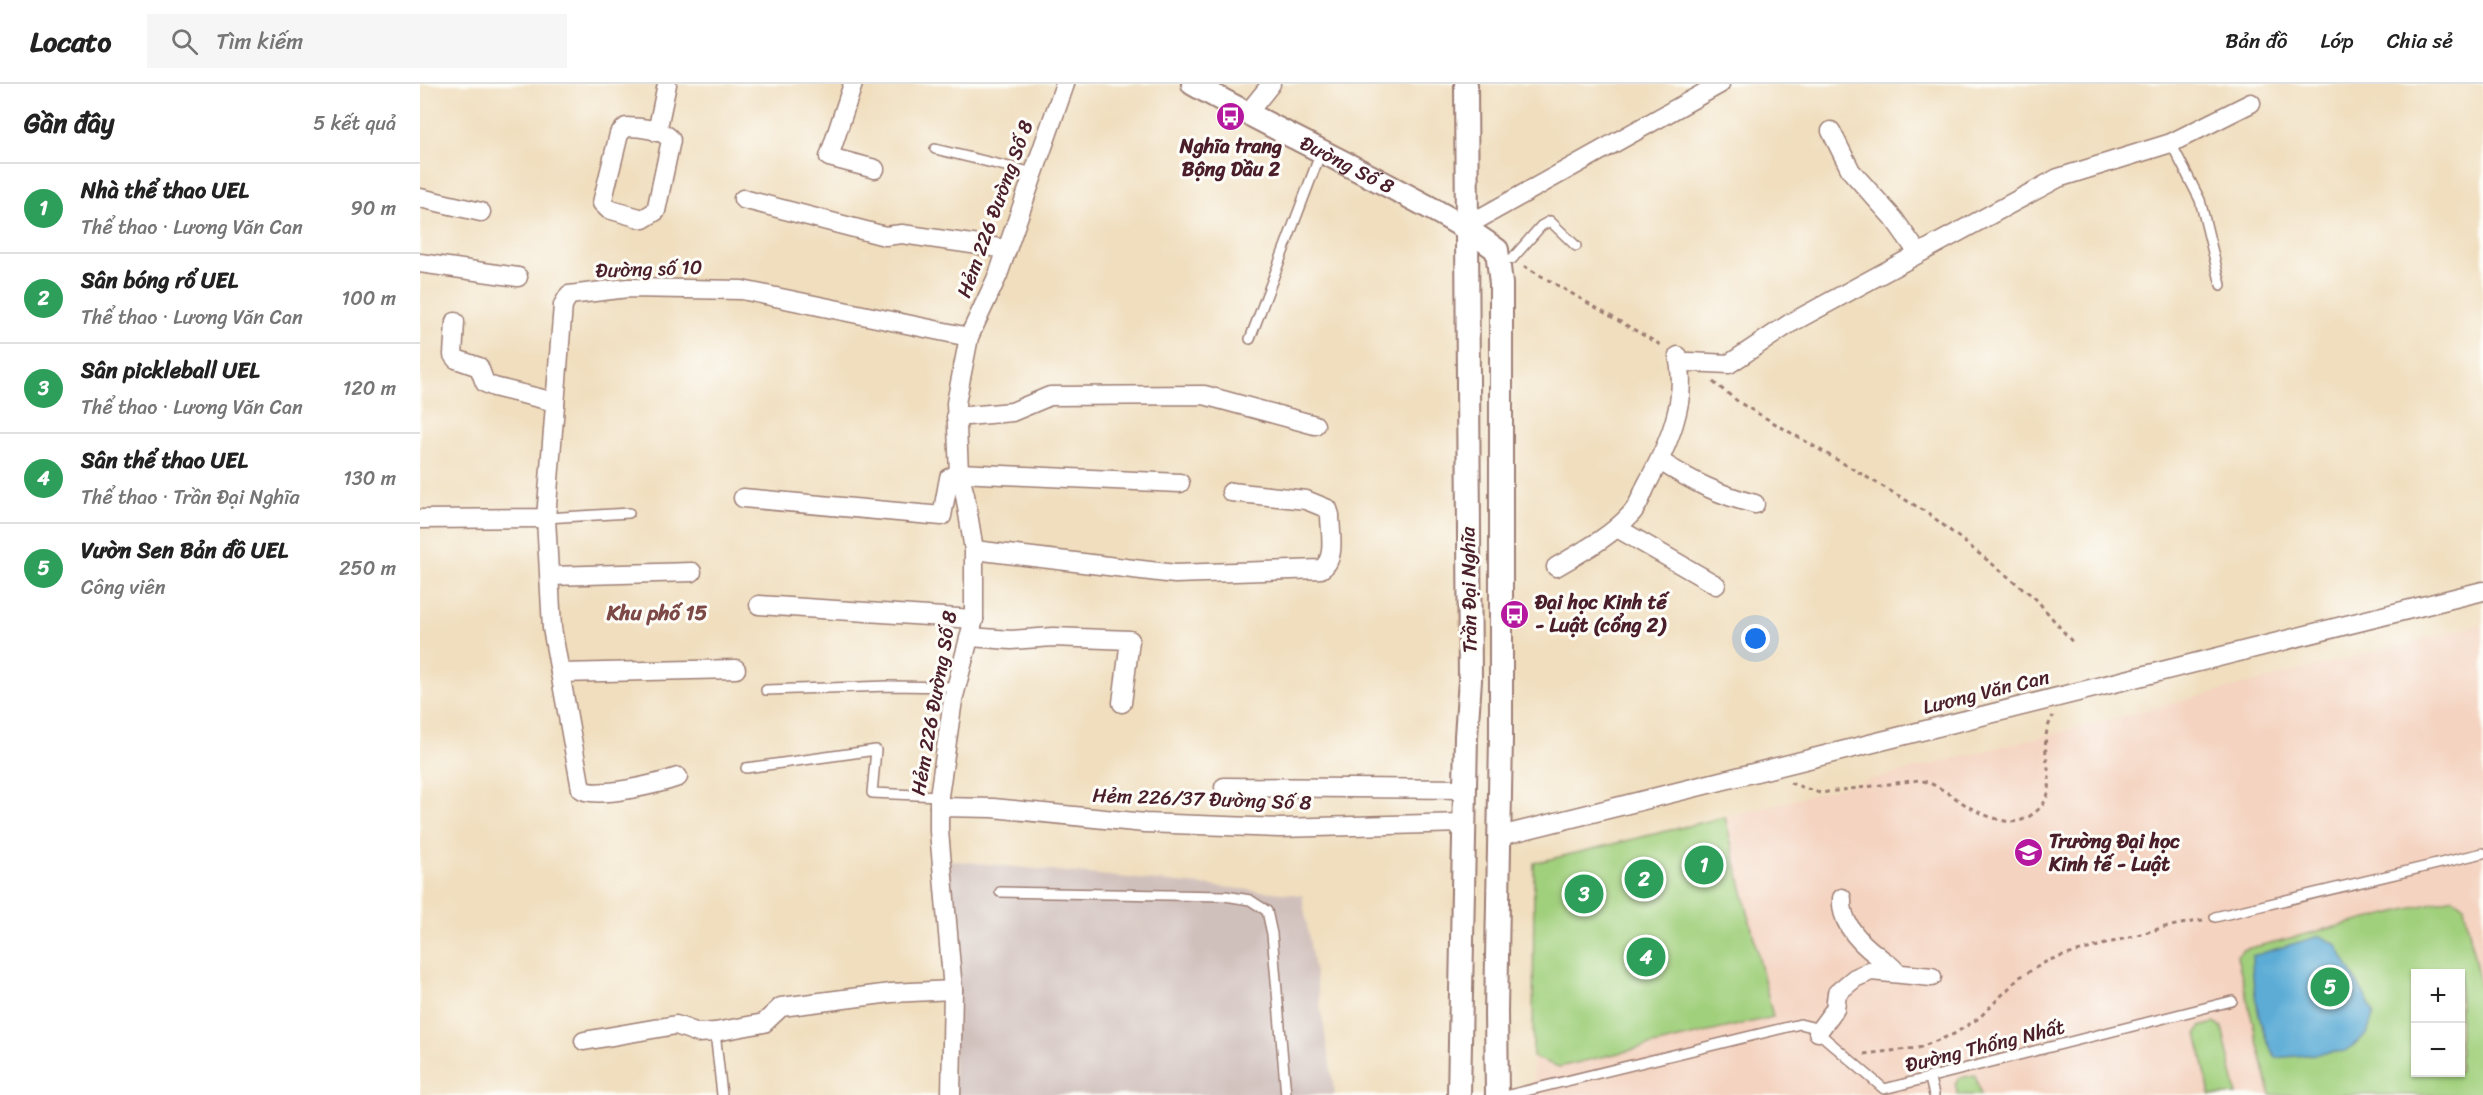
<!DOCTYPE html>
<html lang="vi">
<meta charset="utf-8">
<style>
body{margin:0;font-family:Sriracha,sans-serif;background:#f6f6f6;color:#222}
.controls{position:absolute;right:18px;bottom:18px;display:grid;overflow:hidden;border-radius:0px;box-shadow:0 2px 4px #0004}
.controls button{width:54px;height:54px;display:grid;place-items:center;padding:0;border:0;border-bottom:2px solid #e0e0e0;background:#fff;color:#222;font:30px sans-serif}
.you{position:absolute;left:1336px;top:555px;width:21px;height:21px;margin:-15px;border:4px solid #fff;border-radius:50%;background:#1a73e8;box-shadow:0 0 0 9px #1a73e833}
.badge{display:grid;place-items:center;width:39px;height:39px;border-radius:50%;background:#d93025;color:#fff;font-size:20px;font-weight:700}
.pin{position:absolute;translate:-50% -50%;border:3px solid #fff;box-shadow:0 2px 6px #0006}
.list{margin:0;padding:0;list-style:none}
h2{display:flex;justify-content:space-between;align-items:center;height:78px;margin:0;padding:0 24px;font-size:26px}
h2 small{font-size:20px;font-weight:400;color:#767676}
.list li{display:grid;grid-template-columns:39px 1fr auto;gap:18px;align-items:center;box-sizing:border-box;height:90px;padding:0 24px;border-top:2px solid #e0e0e0}
.list b{display:block;font-size:22px;white-space:nowrap}
.list p{margin:0;font-size:20px;white-space:nowrap;color:#767676}
.list em{font-size:20px;font-style:normal;color:#767676}
.icon{flex:none;width:33px;height:33px;fill:none;stroke:currentColor;stroke-width:2;stroke-linecap:round;stroke-linejoin:round}
.map{position:relative;flex:none;width:2063px;height:1011px;overflow:hidden}
header{display:flex;align-items:center;gap:36px;box-sizing:border-box;height:84px;padding:0 30px;background:#fff;border-bottom:2px solid #e0e0e0}
header strong{font-size:28px}
nav{display:flex;gap:33px;margin-inline-start:auto;font-size:21px}
.search{width:420px;height:54px;background:#f6f6f6;display:flex;align-items:center;gap:15px;box-sizing:border-box;padding:0 21px;border-radius:0px;color:#767676;font-size:22px}
main{display:flex}
aside{flex:1;background:#fff}
.map>svg:first-child{display:block}
.built{fill:#f4d3c0;fill-rule:evenodd}
.industrial{fill:#d0c0bc}
.green{fill:#a1d07d;stroke:#767854;stroke-width:1.5;fill-rule:evenodd}
.water{fill:#5bacd6;stroke:#526680;stroke-width:1.5}
.lines{fill:none;stroke-linecap:round;stroke-linejoin:round}
.service-casing{stroke:#9d7e74;stroke-width:12}
.minor-casing{stroke:#9d7e74;stroke-width:21}
.tertiary-casing{stroke:#9d7e74;stroke-width:26}
.path{stroke:#9d7e74;stroke-width:3;stroke-dasharray:4.5 4.5;stroke-linecap:butt}
.service{stroke:#fff;stroke-width:9}
.minor{stroke:#fff;stroke-width:18}
.tertiary{stroke:#fff;stroke-width:22}
.labels{text-anchor:middle;dominant-baseline:central;stroke-width:6;stroke-linejoin:round;paint-order:stroke}
.poi-label{font-size:20px;font-weight:bold;fill:#4a1f2b;stroke:#fdfcf7;text-anchor:start}
.street-label{font-size:20px;fill:#4a1f2b;stroke:#fdfcf7}
.neighbourhood-label{font-size:21px;font-weight:bold;fill:#7c4947;stroke:#fdfcf7}
</style>
<header>
<strong>Locato</strong>
<div class="search"><svg class="icon" aria-label="search" viewBox="0 0 24 24"><circle cx="10" cy="10" r="6"/><path d="M15 15l6 6"/></svg>Tìm kiếm</div>
<nav><a>Bản đồ</a><a>Lớp</a><a>Chia sẻ</a></nav>
</header>
<main>
<aside>
<h2>Gần đây<small>5 kết quả</small></h2>
<ul class="list">
<li><span class="badge" style="background:#2e9e5b">1</span><div><b>Nhà thể thao UEL</b><p>Thể thao · Lương Văn Can</p></div><em>90 m</em></li>
<li><span class="badge" style="background:#2e9e5b">2</span><div><b>Sân bóng rổ UEL</b><p>Thể thao · Lương Văn Can</p></div><em>100 m</em></li>
<li><span class="badge" style="background:#2e9e5b">3</span><div><b>Sân pickleball UEL</b><p>Thể thao · Lương Văn Can</p></div><em>120 m</em></li>
<li><span class="badge" style="background:#2e9e5b">4</span><div><b>Sân thể thao UEL</b><p>Thể thao · Trần Đại Nghĩa</p></div><em>130 m</em></li>
<li><span class="badge" style="background:#2e9e5b">5</span><div><b>Vườn Sen Bản đồ UEL</b><p>Công viên</p></div><em>250 m</em></li>
</ul>
</aside>
<div class="map">
<svg width="2063" height="1011" viewBox="0 0 2063 1011">
<rect width="100%" height="100%" fill="#fdfcf7"/>
<filter id="ink" filterUnits="userSpaceOnUse"><feTurbulence type="fractalNoise" baseFrequency=".0167" numOctaves="2"/><feDisplacementMap in="SourceGraphic" scale="12" xChannelSelector="R" yChannelSelector="G"/><feConvolveMatrix kernelMatrix="1 2 1 2 8 2 1 2 1" color-interpolation-filters="sRGB"/></filter>
<filter id="wash" filterUnits="userSpaceOnUse"><feTurbulence type="fractalNoise" baseFrequency=".008" numOctaves="4" result="noise"/><feDisplacementMap in="SourceGraphic" scale="24" xChannelSelector="R" yChannelSelector="G"/><feGaussianBlur stdDeviation="1.35" result="paint"/><feColorMatrix in="noise" values="0 0 0 0 0 0 0 0 0 0 0 0 0 0 0 0 0 1.4 0 .05"/><feComposite in="paint" operator="in"/></filter>
<g filter="url(#wash)">
<rect width="100%" height="100%" fill="#f0debe"/>
<path class="built" d="M 2063,540 L 2063,1011 L 1113,1011 L 1114,779 L 1305,733 ZM 1996,890 L 2040,890 L 2040,988 L 1996,988 Z"/>
<polygon class="industrial" points="526,776 882,811 915,1011 534,1011"/>
<g class="green">
<polygon points="1305,733 1353,933 1139,983 1113,973 1114,779"/>
<path d="M 2033,814 L 2044,822 L 2063,917 L 2063,1011 L 1850,1011 L 1817,872 L 1822,866 ZM 1996,890 L 2040,890 L 2040,988 L 1996,988 Z"/>
<polygon points="1794,939 1802,943 1817,1011 1790,1011 1777,949 1780,943"/>
<polygon points="1555,991 1561,1011 1538,1011 1535,999 1539,994"/>
</g>
<path class="water" d="M 1900,852 L 1916,860 L 1954,929 L 1947,950 L 1926,967 L 1856,974 C 1839,948 1832,903 1832,872 Z"/>
</g>
<g filter="url(#ink)">
<g class="lines">
<defs>
<g id="service">
<polyline points="1751,59 1780,116 1801,201"/>
<polyline points="515,65 614,89"/>
<polyline points="1092,175 1121,142 1130,137 1156,162"/>
<polyline points="830,255 901,68"/>
<polyline points="126,434 209,429"/>
<polyline points="346,606 469,602 537,603"/>
<polyline points="326,684 456,666 452,709 519,712"/>
<polyline points="580,808 805,812 830,816 847,827 852,850 866,1011"/>
<polyline points="1795,833 2063,769"/>
<polyline points="295,948 302,1011"/>
<polyline points="1510,995 1514,1011"/>
<polyline points="1089,1011 1380,940 1392,943 1464,1005 1812,917"/>
</g>
<g id="minor">
<polyline points="433,0 409,73 455,85"/>
<polyline points="827,30 851,0"/>
<path d="M 206,43 C 218,43 244,45 251,56 L 236,127 L 223,135 L 188,125 L 182,119 L 199,50 Z"/>
<polyline points="1411,47 1431,87 1474,135 1498,169"/>
<polyline points="237,48 247,0"/>
<polyline points="0,114 61,128"/>
<polyline points="323,115 465,152 482,150 587,165"/>
<polyline points="1046,142 1300,0"/>
<polyline points="0,179 98,193"/>
<polyline points="35,238 33,271 36,275 59,283 65,299 74,303 135,318"/>
<polyline points="1268,278 1309,280 1369,240 1638,94 1751,59 1831,19"/>
<polyline points="536,333 592,328 630,312 784,311 895,341"/>
<path d="M 1240,377 C 1271,397 1299,411 1335,420"/>
<polyline points="323,414 522,432 529,394 539,389 760,399"/>
<path d="M 126,434 L 132,544 L 161,705 C 174,716 241,699 258,693"/>
<polyline points="0,435 126,434 143,221 149,211 208,204 322,206 549,253"/>
<polyline points="1197,444 1296,501"/>
<path d="M 554,466 L 755,490 L 901,485 C 917,476 910,447 910,431 L 908,425 L 886,416 L 811,408"/>
<path d="M 1136,483 C 1163,467 1190,453 1211,430 C 1218,423 1222,411 1226,402 C 1247,363 1269,317 1258,272"/>
<polyline points="131,492 272,488"/>
<polyline points="339,521 554,535"/>
<polyline points="550,553 591,556 633,553 710,556 702,619"/>
<polyline points="140,589 316,585"/>
<polyline points="804,703 1045,705"/>
<polyline points="519,723 573,724 725,739 860,744 1044,739"/>
<polyline points="1080,752 2063,507"/>
<path d="M 1422,814 C 1420,839 1440,859 1459,873 C 1466,879 1472,881 1477,889"/>
<polyline points="1398,948 1415,925 1417,909 1435,894 1451,887 1512,893"/>
<polyline points="164,957 256,941 278,949 295,948 344,939 361,923 471,909 533,906"/>
<polyline points="531,1011 533,906 519,747 519,712 533,616 554,535 554,466 545,411 539,389 536,319 549,253 578,191 645,0"/>
</g>
<g id="tertiary">
<path id="s1" d="M 773,0 C 837,36 903,67 967,101 C 1007,122 1041,139 1077,166 L 1081,200 L 1081,654 L 1076,928 L 1077,1011"/>
<polyline points="1039,1011 1046,652 1050,596 1046,0"/>
</g>
</defs>
<use href="#service" class="service-casing"/>
<use href="#minor" class="minor-casing"/>
<use href="#tertiary" class="tertiary-casing"/>
<g class="path">
<polyline points="1104,182 1244,263"/>
<polyline points="1293,298 1320,319 1508,429 1615,514 1654,560"/>
<path d="M 1370,699 L 1400,709 L 1499,696 L 1507,698 C 1530,707 1547,726 1571,733 C 1586,738 1596,741 1610,732 C 1651,706 1610,670 1633,632"/>
<polyline points="1444,970 1498,964 1534,950 1559,934 1600,893 1629,876 1745,843 1783,836"/>
</g>
<use href="#service" class="service"/>
<use href="#minor" class="minor"/>
<use href="#tertiary" class="tertiary"/>
</g>
</g>
<defs>
<symbol id="bus-disc" viewBox="-11 -11 22 22"><circle r="9.5" fill="#b5179e" stroke="#fdfcf7"/><path d="M-5-6H5V4H4V6H2V4H-2V6H-4V4H-5ZM-3.5-4V0h7V-4ZM-3.5 1.2v1.5H-2V1.2ZM2 1.2v1.5H3.5V1.2Z" fill="#fff"/></symbol>
<symbol id="school-disc" viewBox="-11 -11 22 22"><circle r="9.5" fill="#b5179e" stroke="#fdfcf7"/><path d="M0-5L7-2L0 1L-7-2ZM-4 1L0 2.5L4 1V4Q0 6-4 4Z" fill="#fff"/></symbol>
</defs>
<g fill-rule="evenodd">
<use href="#bus-disc" x="794" y="16" width="33" height="33"/>
<use href="#bus-disc" x="1078" y="514" width="33" height="33"/>
<use href="#school-disc" x="1592" y="752" width="33" height="33"/>
</g>
<g class="labels">
<g class="poi-label">
<text x="811" y="62" text-anchor="middle">Nghĩa trang<tspan x="811" dy="23">Bộng Dầu 2</tspan></text>
<text x="1115" y="518">Đại học Kinh tế<tspan x="1115" dy="23">- Luật (cổng 2)</tspan></text>
<text x="1629" y="757">Trường Đại học<tspan x="1629" dy="23">Kinh tế - Luật</tspan></text>
</g>
<g class="street-label">
<text stroke="none"><textPath href="#s1" startOffset="174">Đường Số 8</textPath></text>
<text transform="translate(575 125) rotate(-70)">Hẻm 226 Đường Số 8</text>
<text transform="translate(229 185) rotate(-2)">Đường số 10</text>
<text transform="translate(1049 506) rotate(-91)">Trần Đại Nghĩa</text>
<text transform="translate(1566 608) rotate(-14)">Lương Văn Can</text>
<text transform="translate(514 619) rotate(-80)">Hẻm 226 Đường Số 8</text>
<text transform="translate(782 715) rotate(2)">Hẻm 226/37 Đường Số 8</text>
<text transform="translate(1565 962) rotate(-14)">Đường Thống Nhất</text>
</g>
<g class="neighbourhood-label">
<text x="237" y="529">Khu phố 15</text>
</g>
</g>
</svg>
<div class="controls">
<button>+</button>
<button>−</button>
</div>
<div class="you"></div>
<div class="pin badge" style="left:1284px;top:781px;background:#2e9e5b">1</div>
<div class="pin badge" style="left:1224px;top:795px;background:#2e9e5b">2</div>
<div class="pin badge" style="left:1164px;top:810px;background:#2e9e5b">3</div>
<div class="pin badge" style="left:1226px;top:873px;background:#2e9e5b">4</div>
<div class="pin badge" style="left:1910px;top:903px;background:#2e9e5b">5</div>
</div>
</main>
